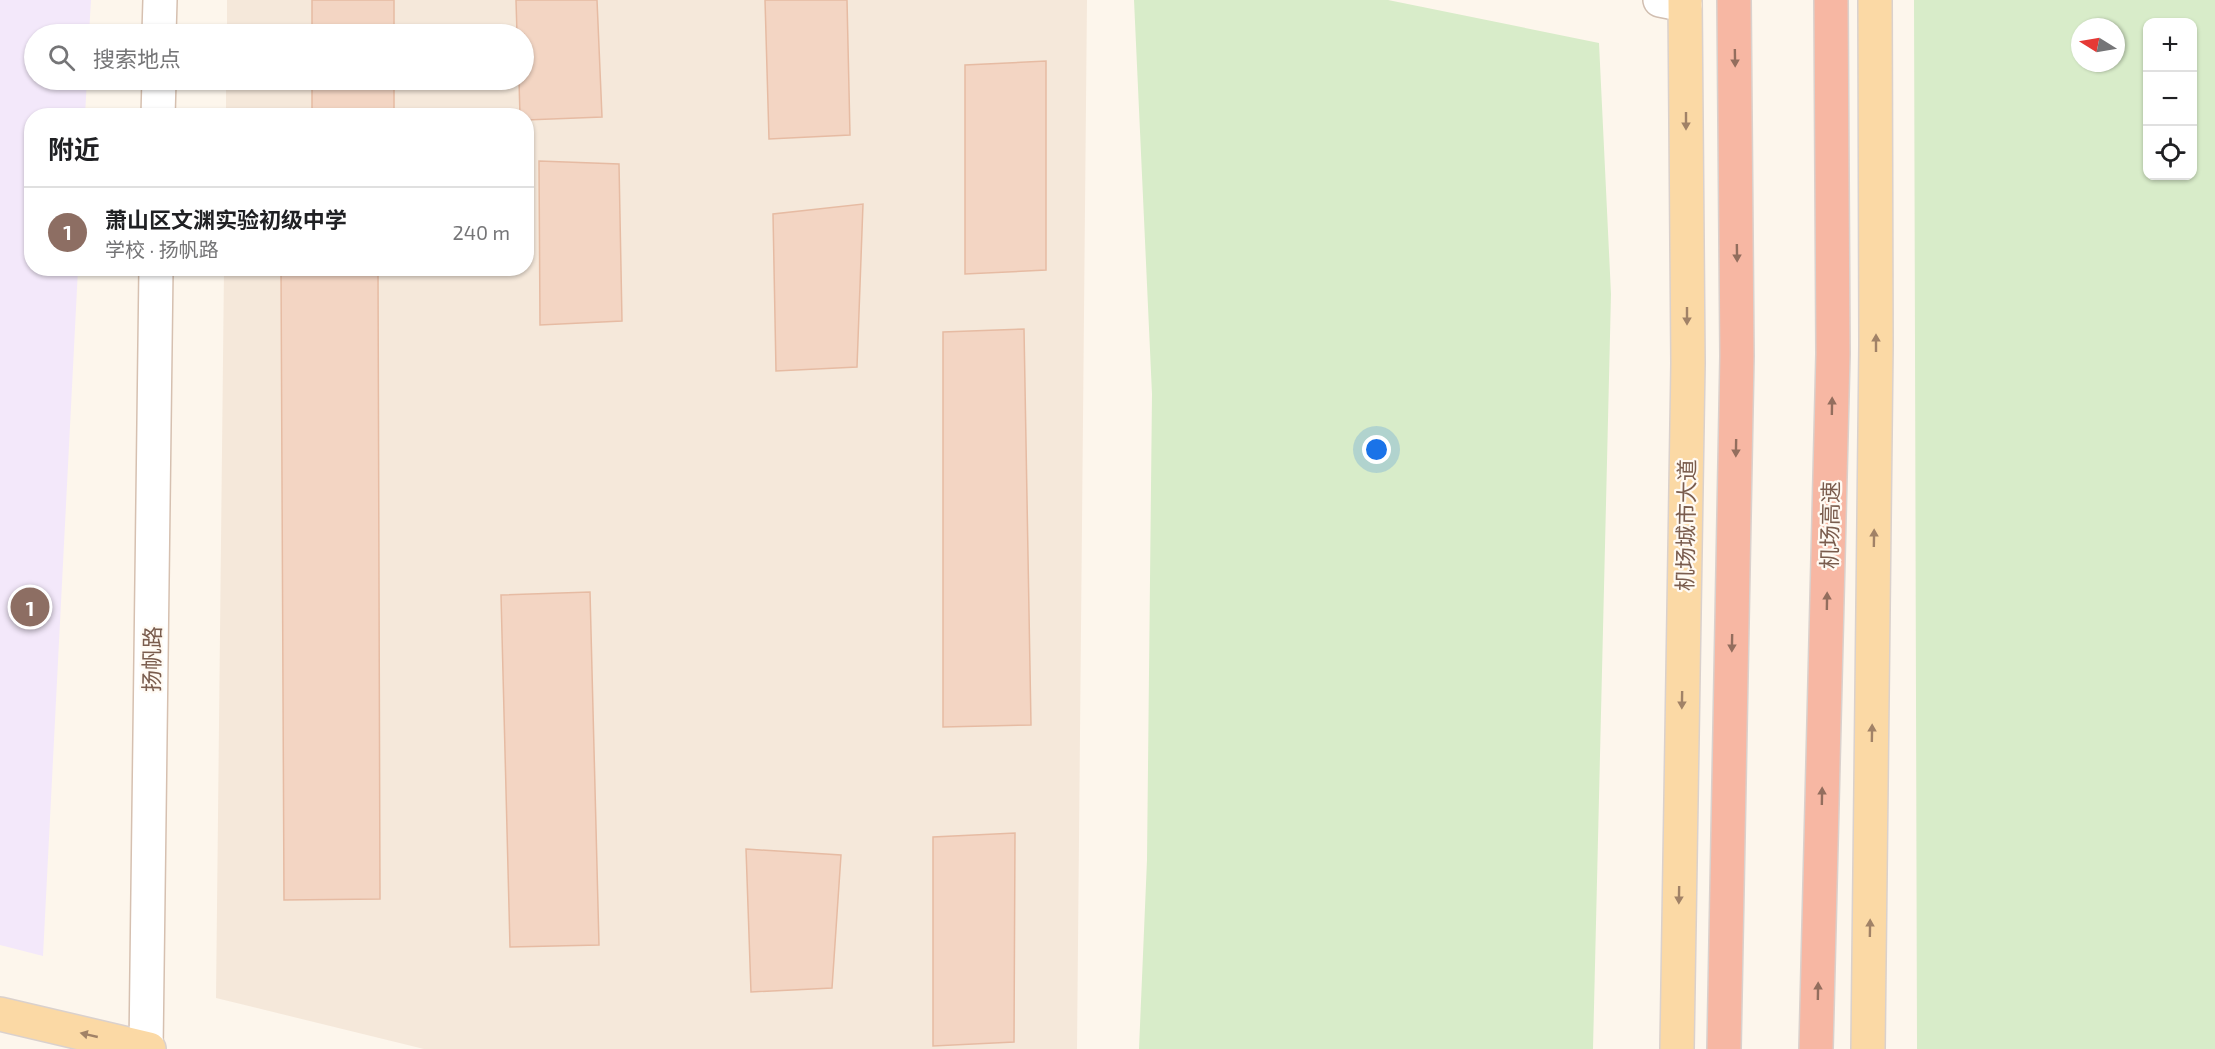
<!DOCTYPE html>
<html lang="zh">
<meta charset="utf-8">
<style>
body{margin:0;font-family:"Exo 2","Noto Sans SC",sans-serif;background:#f2f2f2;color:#202124}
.controls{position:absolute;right:18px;top:18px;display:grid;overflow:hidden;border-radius:12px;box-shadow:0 2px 4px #0004}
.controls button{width:54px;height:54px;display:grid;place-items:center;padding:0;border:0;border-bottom:2px solid #e0e0e0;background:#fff;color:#202124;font:30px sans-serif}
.compass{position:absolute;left:2071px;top:18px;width:54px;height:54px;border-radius:50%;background:#fff;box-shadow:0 2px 4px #0004;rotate:281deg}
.you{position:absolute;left:1377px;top:450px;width:21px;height:21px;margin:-15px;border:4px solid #fff;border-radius:50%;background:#1a73e8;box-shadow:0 0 0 9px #1a73e833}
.badge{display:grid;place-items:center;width:39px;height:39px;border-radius:50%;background:#e76f51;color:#fff;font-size:20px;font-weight:700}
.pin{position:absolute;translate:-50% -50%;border:3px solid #fff;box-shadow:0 2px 6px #0006}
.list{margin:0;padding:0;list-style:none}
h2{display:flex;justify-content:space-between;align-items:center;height:78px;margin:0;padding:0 24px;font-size:26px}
h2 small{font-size:20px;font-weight:400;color:#757577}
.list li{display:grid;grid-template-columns:39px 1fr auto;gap:18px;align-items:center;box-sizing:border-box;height:90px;padding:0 24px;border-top:2px solid #e0e0e0}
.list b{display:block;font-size:22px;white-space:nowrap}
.list p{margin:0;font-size:20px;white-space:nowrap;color:#757577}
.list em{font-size:20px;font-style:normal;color:#757577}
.icon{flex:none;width:33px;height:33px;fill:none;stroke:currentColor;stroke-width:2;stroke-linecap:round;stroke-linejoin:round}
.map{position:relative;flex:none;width:2215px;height:1049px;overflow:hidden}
.search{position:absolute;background:#fff;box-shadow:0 2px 4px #0004;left:24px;top:24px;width:510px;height:66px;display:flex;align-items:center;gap:15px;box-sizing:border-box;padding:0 21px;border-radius:33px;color:#757577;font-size:22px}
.panel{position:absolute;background:#fff;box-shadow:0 2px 4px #0004;left:24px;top:108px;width:510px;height:168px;border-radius:24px}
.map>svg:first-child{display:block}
.residential{fill:#f5e8da}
.education{fill:#f3e8fa}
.green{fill:#d8ecc9;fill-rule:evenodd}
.building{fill:#f3d5c3;stroke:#e6bba3;stroke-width:1.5}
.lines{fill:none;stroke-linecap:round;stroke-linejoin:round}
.street-casing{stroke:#d1beb0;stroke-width:36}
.secondary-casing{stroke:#d6c0b0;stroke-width:36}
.primary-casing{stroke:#dad1cd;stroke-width:36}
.highway-casing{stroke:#dad1cd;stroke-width:36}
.street{stroke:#fff;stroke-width:33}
.secondary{stroke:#fff;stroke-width:33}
.primary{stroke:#fbd9a5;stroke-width:33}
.highway{stroke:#f7b7a3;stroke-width:33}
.oneway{fill:#936e5e}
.oneway2{fill:#a18267}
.labels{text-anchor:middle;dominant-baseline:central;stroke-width:4.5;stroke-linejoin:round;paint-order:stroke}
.street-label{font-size:22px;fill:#7a5c4d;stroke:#fffaf3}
</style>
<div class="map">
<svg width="2215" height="1049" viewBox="0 0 2215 1049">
<rect width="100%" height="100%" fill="#fdf6ec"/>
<polygon class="residential" points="227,0 1087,0 1077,1049 424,1049 216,998 224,269 526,268 526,116 226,115 226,80 524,80 524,34 227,34"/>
<polygon class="education" points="0,0 91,0 89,34 34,34 34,80 87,80 85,115 32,116 32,268 78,269 43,956 0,945"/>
<g class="green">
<polygon points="1134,0 1388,0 1599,43 1611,294 1593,1049 1139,1049 1147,860 1152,394"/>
<path d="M 1914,0 L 2215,0 L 2215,1049 L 1917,1049 ZM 2148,22 L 2192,22 L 2192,176 L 2148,176 ZM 2080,27 L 2116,27 L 2116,63 L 2080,63 Z"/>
</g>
<g class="building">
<rect x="312" y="0" width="82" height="34"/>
<polygon points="516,0 597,0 602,117 526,120 526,116 520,116 519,80 524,80 524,34 517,34"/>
<polygon points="765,0 847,0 850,135 769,139"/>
<polygon points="1046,61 1046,270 965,274 965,65"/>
<rect x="312" y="80" width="82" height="36"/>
<polygon points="539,161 619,164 622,321 540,325"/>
<polygon points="863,204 857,367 776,371 773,214"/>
<polygon points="281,268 378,268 380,899 284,900"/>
<polygon points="1024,329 1031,725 943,727 943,332"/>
<polygon points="590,592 599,945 510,947 501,595"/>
<polygon points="1015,833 1014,1042 933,1046 933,837"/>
<polygon points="746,849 841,855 832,988 751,992"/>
</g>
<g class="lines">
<defs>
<polyline id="street" points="1660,0 1685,5"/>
<g id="secondary">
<polyline points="159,34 160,0"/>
<polyline points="158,116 159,80"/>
<polyline points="146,1049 156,268"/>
</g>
<g id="primary">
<polyline points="0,1014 149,1049"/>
<polyline points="1677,1049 1688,363 1685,0"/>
<polyline points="1868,1049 1876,345 1875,0"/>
</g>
<g id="highway">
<polyline points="1724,1049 1737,356 1734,0"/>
<polyline points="1816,1049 1833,354 1831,0"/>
</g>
</defs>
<use href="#street" class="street-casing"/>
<use href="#secondary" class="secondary-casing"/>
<use href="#primary" class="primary-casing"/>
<use href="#highway" class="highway-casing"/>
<use href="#street" class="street"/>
<use href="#secondary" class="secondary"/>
<use href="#primary" class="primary"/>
<use href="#highway" class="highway"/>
</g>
<defs><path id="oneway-solid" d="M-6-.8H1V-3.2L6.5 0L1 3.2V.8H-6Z" transform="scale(1.5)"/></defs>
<g class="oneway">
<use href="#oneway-solid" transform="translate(1735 58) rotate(89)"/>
<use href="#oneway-solid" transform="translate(1737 253) rotate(89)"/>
<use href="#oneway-solid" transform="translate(1832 406) rotate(-89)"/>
<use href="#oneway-solid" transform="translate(1736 448) rotate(91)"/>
<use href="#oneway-solid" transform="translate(1827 601) rotate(-89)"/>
<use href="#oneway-solid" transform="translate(1732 643) rotate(91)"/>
<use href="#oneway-solid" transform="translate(1822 796) rotate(-89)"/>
<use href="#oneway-solid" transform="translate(1818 991) rotate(-89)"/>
</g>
<g class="oneway2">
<use href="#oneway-solid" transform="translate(1686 121) rotate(90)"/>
<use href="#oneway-solid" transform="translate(1687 316) rotate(90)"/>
<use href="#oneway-solid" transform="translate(1876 343) rotate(-90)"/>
<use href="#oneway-solid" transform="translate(1874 538) rotate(-89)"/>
<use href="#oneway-solid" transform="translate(1682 700) rotate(91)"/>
<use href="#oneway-solid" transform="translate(1872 733) rotate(-89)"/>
<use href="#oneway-solid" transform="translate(1679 895) rotate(91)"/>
<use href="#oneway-solid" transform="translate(1870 928) rotate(-89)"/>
<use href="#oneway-solid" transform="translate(89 1035) rotate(-167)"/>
</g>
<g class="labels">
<g class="street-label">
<text transform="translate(1685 525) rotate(-89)">机场城市大道</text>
<text transform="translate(1829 525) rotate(-89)">机场高速</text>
<text transform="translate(151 659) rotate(-89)">扬帆路</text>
</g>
</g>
</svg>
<div class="controls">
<button>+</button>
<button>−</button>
<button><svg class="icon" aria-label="locate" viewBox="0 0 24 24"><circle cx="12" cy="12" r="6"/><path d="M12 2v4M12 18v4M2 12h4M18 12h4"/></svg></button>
</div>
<svg class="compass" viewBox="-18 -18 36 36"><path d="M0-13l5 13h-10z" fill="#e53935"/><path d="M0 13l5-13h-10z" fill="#757577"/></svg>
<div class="you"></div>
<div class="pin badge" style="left:30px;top:607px;background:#8d6e63">1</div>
<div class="search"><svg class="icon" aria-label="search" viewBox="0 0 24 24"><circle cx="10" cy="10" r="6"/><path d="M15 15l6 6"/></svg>搜索地点</div>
<section class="panel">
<h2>附近<small></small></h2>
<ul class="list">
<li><span class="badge" style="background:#8d6e63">1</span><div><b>萧山区文渊实验初级中学</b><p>学校 · 扬帆路</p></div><em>240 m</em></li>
</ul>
</section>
</div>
